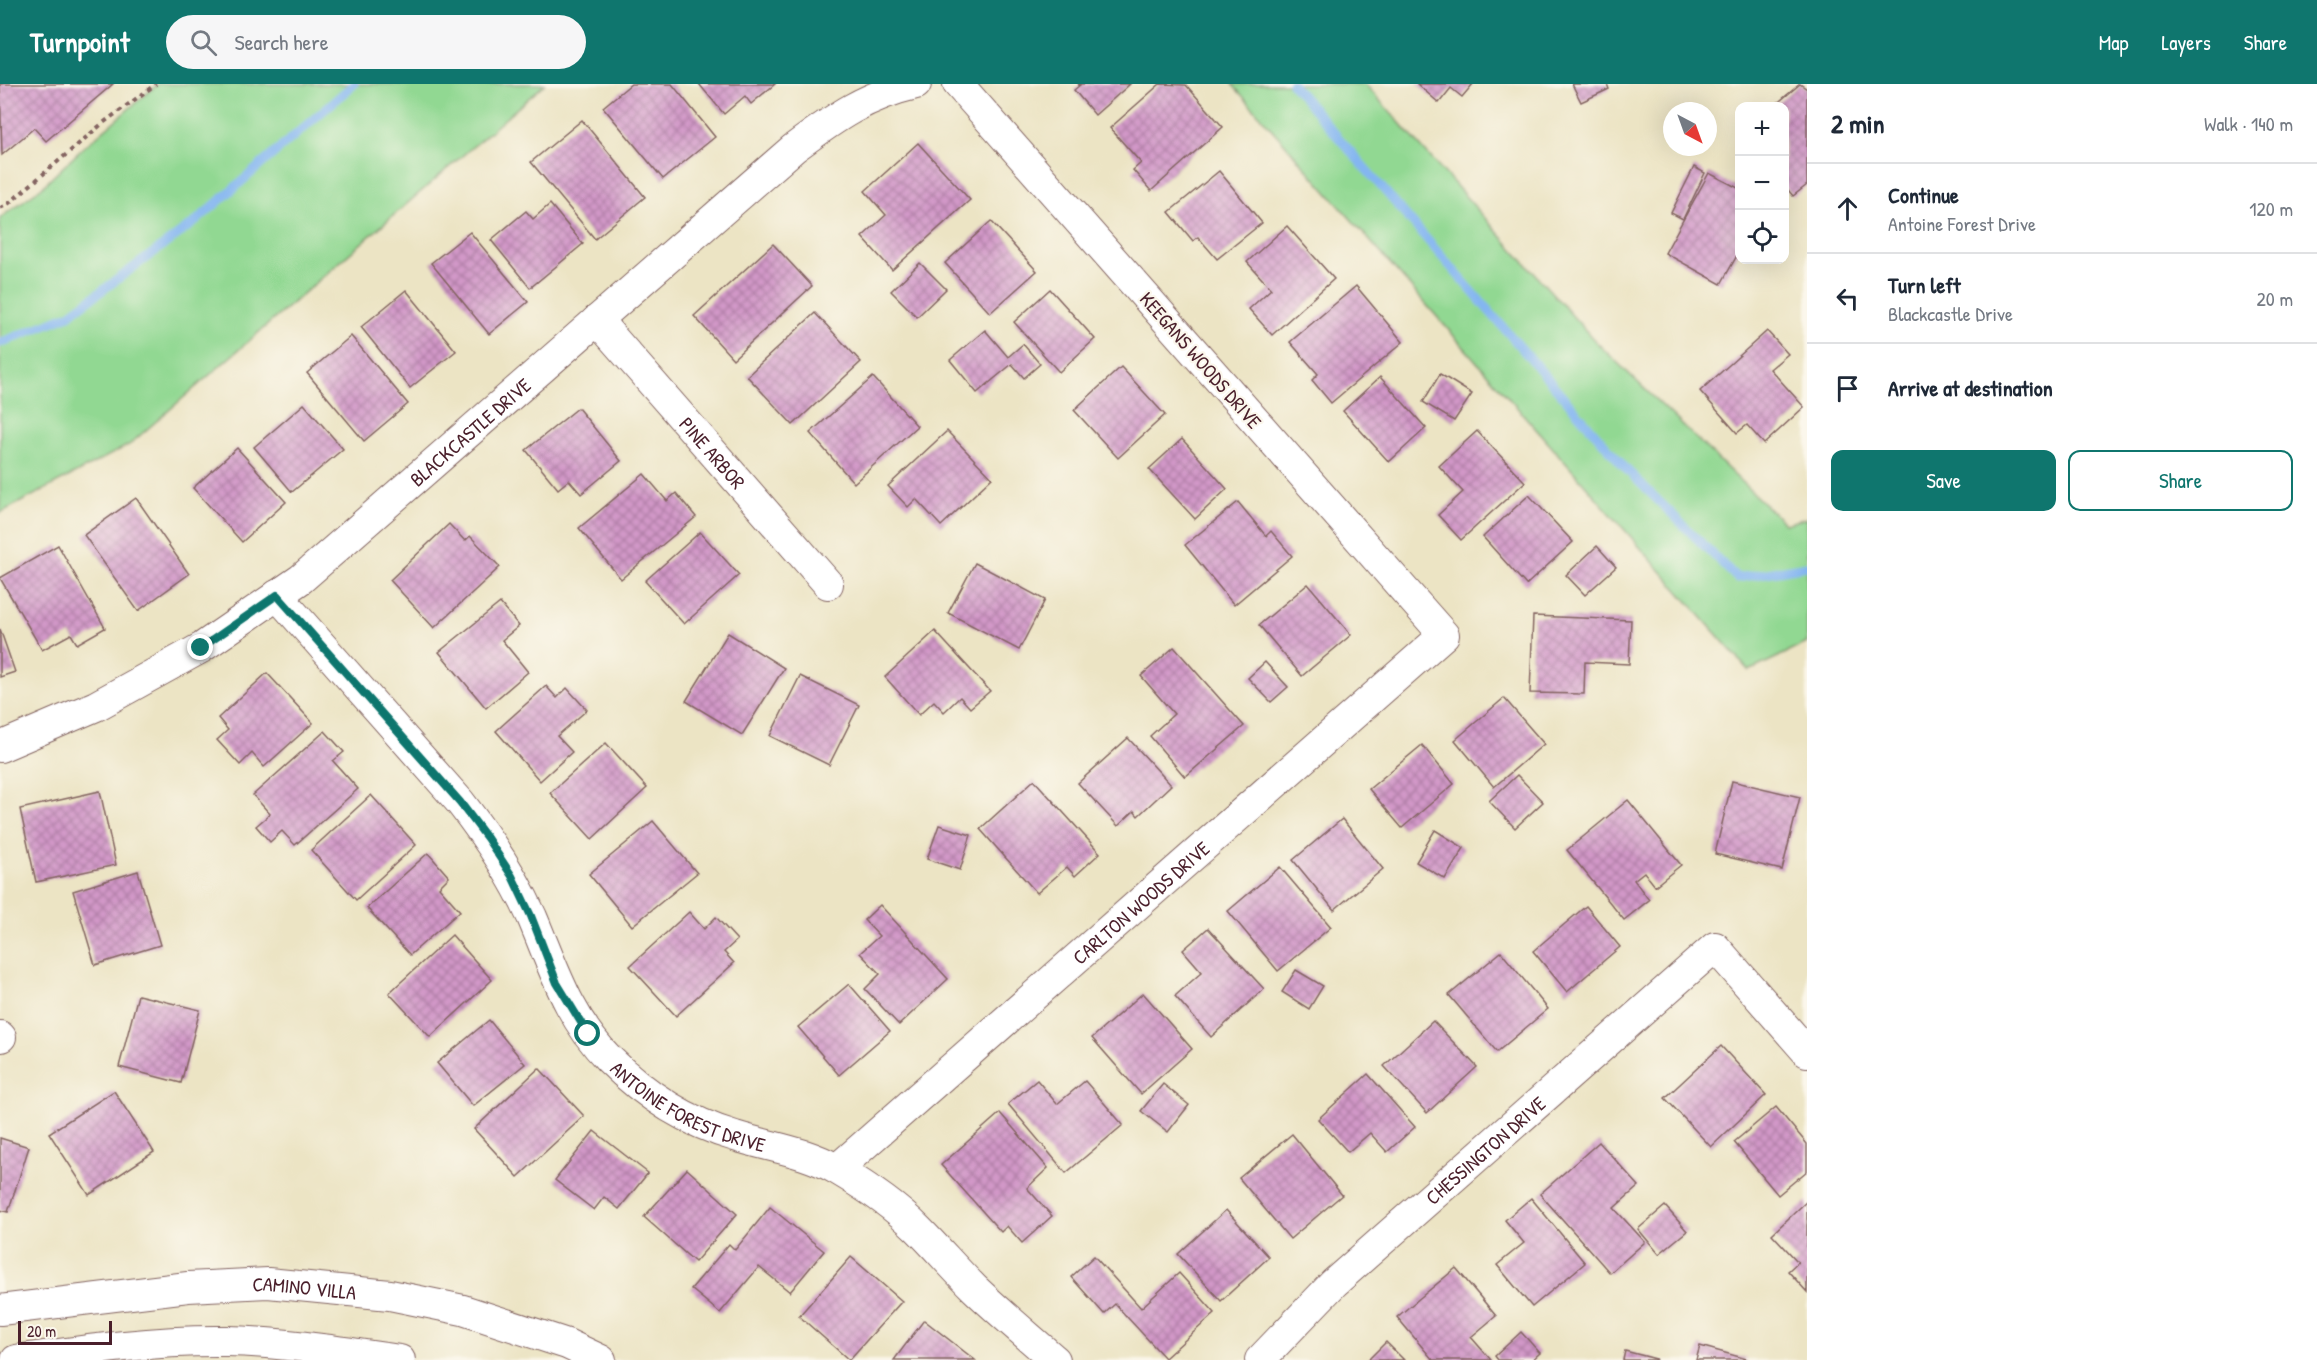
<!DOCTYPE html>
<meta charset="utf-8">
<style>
body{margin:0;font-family:"Patrick Hand",sans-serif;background:#f6f6f7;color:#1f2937}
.controls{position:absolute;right:18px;top:18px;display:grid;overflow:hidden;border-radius:12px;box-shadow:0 6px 24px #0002}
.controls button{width:54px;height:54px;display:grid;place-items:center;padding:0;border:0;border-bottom:2px solid #e0e1e3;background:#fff;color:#1f2937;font:30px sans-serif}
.compass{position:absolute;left:1663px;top:18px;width:54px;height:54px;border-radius:50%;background:#fff;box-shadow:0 6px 24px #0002;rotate:139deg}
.scale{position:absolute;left:18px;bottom:15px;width:94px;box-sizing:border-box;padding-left:6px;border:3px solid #4a1f2b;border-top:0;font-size:16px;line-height:21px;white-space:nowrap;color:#4a1f2b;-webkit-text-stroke:4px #fbf7ec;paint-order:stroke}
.stop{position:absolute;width:18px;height:18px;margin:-14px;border:4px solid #0f766e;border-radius:50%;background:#fff}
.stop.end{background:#0f766e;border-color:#fff;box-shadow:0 2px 6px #0008}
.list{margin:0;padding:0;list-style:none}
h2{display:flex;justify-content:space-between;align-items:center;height:78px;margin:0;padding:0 24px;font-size:26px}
h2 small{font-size:20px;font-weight:400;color:#747a83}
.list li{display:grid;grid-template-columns:39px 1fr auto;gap:18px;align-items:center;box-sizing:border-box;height:90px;padding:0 24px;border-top:2px solid #e0e1e3}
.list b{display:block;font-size:22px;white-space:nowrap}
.list p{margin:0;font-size:20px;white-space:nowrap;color:#747a83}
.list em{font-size:20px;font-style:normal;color:#747a83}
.actions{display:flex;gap:12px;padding:18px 24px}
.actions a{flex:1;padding:14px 0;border:2px solid #0f766e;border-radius:12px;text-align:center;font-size:21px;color:#0f766e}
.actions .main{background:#0f766e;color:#fff}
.icon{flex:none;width:33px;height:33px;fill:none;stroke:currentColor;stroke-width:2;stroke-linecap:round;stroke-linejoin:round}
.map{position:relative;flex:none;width:1807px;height:1276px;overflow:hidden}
header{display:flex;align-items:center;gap:36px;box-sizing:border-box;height:84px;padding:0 30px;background:#0f766e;color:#fff}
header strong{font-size:28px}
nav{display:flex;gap:33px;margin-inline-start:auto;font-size:21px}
.search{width:420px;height:54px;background:#f6f6f7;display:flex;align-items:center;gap:15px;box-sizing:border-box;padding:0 21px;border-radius:33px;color:#747a83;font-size:22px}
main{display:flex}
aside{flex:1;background:#fff}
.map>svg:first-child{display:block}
.grass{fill:#91d892;stroke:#6e7c5e;stroke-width:1.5}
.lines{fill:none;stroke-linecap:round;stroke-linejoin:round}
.stream{stroke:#84b6f0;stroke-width:9}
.building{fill:url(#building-cross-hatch)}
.minor-casing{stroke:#836461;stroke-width:32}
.path{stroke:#836461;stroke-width:4;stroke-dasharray:4.5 4.5;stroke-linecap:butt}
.minor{stroke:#fff;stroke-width:30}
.route{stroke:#0f766e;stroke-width:8}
.labels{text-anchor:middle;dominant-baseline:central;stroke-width:4.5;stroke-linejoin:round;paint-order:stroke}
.street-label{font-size:20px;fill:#4a1f2b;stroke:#fbf7ec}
</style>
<header>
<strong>Turnpoint</strong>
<div class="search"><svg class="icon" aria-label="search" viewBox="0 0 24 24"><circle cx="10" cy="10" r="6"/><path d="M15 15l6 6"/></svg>Search here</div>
<nav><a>Map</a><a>Layers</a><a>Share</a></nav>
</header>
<main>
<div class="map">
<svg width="1807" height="1276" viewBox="0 0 1807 1276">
<defs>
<pattern id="building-cross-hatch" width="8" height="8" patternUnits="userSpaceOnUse" patternTransform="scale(1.5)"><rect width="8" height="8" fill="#d298c8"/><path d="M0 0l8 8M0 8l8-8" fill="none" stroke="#ac7ba3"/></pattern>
</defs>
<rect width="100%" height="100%" fill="#fbf7ec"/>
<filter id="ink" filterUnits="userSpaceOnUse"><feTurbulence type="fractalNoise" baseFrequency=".0167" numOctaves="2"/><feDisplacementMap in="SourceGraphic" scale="12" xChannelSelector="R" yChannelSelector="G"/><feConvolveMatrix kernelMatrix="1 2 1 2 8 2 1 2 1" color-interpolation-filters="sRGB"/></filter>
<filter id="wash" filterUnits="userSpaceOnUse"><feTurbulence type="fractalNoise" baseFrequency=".008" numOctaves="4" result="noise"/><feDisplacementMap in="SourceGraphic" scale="24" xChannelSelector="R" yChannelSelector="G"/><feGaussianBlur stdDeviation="1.35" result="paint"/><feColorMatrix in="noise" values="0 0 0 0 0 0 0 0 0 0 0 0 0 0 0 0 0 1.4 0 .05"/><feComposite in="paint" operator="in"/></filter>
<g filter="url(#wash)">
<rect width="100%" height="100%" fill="#ece4c4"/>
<g class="grass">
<polygon points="158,0 545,0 129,361 0,429 0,134 41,104 84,63"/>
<polygon points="1232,0 1365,0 1595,257 1785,440 1807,434 1807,559 1749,587"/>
</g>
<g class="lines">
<g class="stream">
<polyline points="1292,0 1627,386 1737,494 1807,482"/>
<polyline points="0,259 69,231 195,138 354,0"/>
</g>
</g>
<g id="blocks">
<g class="building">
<polygon points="0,0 113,0 46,57 34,44 2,71"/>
<polygon points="631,0 672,0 715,53 663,95 603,23"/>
<polygon points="699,0 775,0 751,20 745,12 724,30"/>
<polygon points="1078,0 1130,0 1095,31 1074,6 1080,1"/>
<polygon points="1160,0 1186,1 1223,43 1151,107 1133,86 1141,79 1110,44"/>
<polygon points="1417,0 1473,0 1462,13 1451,4 1439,19"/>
<polygon points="1572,0 1607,0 1609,5 1581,18"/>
<polygon points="1800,0 1807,5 1807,101 1793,112 1784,101 1784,22 1774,22"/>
<polygon points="582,36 645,113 595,155 531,78"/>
<polygon points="918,59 970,116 892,186 862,153 886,131 865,107"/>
<polygon points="1694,83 1705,89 1683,135 1671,129"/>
<polygon points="1219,87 1262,139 1217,175 1198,153 1193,157 1169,128"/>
<polygon points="1709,89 1740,105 1740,166 1721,200 1665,169"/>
<polygon points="550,120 583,160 530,204 491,156 526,127 533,135"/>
<polygon points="991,137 1037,187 990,229 945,179"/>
<polygon points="1287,142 1334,195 1272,251 1249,225 1271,205 1247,178"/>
<polygon points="470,148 528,218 489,250 431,179"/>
<polygon points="773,160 812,202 733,275 694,232"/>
<polygon points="920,179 946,205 917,233 891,207"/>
<polygon points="1356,202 1403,258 1331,319 1312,296 1318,290 1290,258"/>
<polygon points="1050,205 1095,255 1059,288 1014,238"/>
<polygon points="406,206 456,267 410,304 361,243"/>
<polygon points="815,229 861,278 793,341 747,292"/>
<polygon points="985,246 1008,273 1023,260 1040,280 1024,294 1012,280 977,309 950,276"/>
<polygon points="1767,247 1788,270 1770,285 1804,323 1764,360 1747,341 1737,349 1700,307"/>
<polygon points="351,252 408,320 364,357 307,289"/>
<polygon points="1121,283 1165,331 1118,374 1074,326"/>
<polygon points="1440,290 1472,310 1454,337 1423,318"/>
<polygon points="873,293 917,342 854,399 810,349"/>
<polygon points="1380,293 1426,344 1389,378 1343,327"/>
<polygon points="304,320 343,365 292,408 254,363"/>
<polygon points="578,324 621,377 581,410 569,396 558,405 526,366"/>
<polygon points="947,347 992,394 941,442 916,415 908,423 888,402"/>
<polygon points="1477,347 1525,398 1461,456 1438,431 1463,408 1439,382"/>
<polygon points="1182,355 1227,405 1195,435 1149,385"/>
<polygon points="237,364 286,418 242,458 193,404"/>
<polygon points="644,390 667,417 676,409 696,433 621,495 579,444"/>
<polygon points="1529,411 1573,458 1526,501 1483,453"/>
<polygon points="136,414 189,490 138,527 84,451"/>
<polygon points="1238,418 1266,452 1271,447 1292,472 1234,521 1185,461"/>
<polygon points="449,440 465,457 470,452 500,483 434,544 390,496"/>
<polygon points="700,448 739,491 684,540 645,497"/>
<polygon points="58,461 105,544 77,560 71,550 42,566 0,494"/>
<polygon points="1597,462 1616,483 1585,511 1566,491"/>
<polygon points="975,479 1045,516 1019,566 948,529"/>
<polygon points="1308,500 1351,551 1302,592 1259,541"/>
<polygon points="500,519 519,542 502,556 528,588 486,624 439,568"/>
<polygon points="1533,532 1631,536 1629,580 1585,578 1584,610 1530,609"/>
<polygon points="0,545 15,588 0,593"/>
<polygon points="935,547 990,607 970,624 960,613 944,628 934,617 919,631 885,593"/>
<polygon points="728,549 784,584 742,651 686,617"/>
<polygon points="1174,563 1244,642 1185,693 1150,652 1174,630 1141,592"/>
<polygon points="1265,578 1288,603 1271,618 1248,594"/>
<polygon points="267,589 313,639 264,683 252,669 240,681 217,656 228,646 218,634"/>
<polygon points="800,592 859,621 829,681 770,652"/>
<polygon points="546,602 557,614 567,604 587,626 557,652 572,668 540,697 496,647"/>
<polygon points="1504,614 1544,660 1494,703 1455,656"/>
<polygon points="325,647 344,668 333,677 358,705 295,761 282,747 270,758 256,742 270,730 253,711"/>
<polygon points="1128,654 1171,701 1138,732 1134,727 1118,742 1078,699"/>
<polygon points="606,659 647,704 592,755 550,709"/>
<polygon points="1422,661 1454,700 1402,744 1369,705"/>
<polygon points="1517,691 1543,718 1515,744 1489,717"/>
<polygon points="1034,696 1100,769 1075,792 1067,783 1037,809 980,745"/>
<polygon points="1732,697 1800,713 1782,786 1715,770"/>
<polygon points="100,707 116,781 36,798 20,725"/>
<polygon points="371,711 416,761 356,816 311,766"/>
<polygon points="1628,716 1681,781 1655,802 1644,788 1634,796 1649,816 1624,836 1567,766"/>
<polygon points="1342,735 1383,785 1334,826 1293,776"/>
<polygon points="653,737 697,789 632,842 589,790"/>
<polygon points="939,741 971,751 960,786 927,775"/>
<polygon points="1435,746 1464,764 1445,795 1416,778"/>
<polygon points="428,769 449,793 439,803 460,827 410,871 367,824"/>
<polygon points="1280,783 1331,843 1278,887 1228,827"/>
<polygon points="138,787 160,861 95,881 73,807"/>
<polygon points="880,821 948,895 899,941 865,905 880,890 860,869 879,852 864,836"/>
<polygon points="1586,822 1620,863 1567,908 1533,867"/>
<polygon points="689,828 704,845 716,833 737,856 724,868 734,879 676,932 630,882"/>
<polygon points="1208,844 1264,905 1211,953 1175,912 1202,888 1183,866"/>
<polygon points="452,851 492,896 430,953 389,909"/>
<polygon points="1501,868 1548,925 1497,968 1449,911"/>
<polygon points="1296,886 1323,902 1309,925 1282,908"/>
<polygon points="849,900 890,947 839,991 798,943"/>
<polygon points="1143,909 1192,965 1141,1010 1092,954"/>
<polygon points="138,911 200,926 181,999 119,983"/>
<polygon points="489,936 525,980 473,1022 437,979"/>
<polygon points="1433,937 1477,983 1427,1029 1384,982"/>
<polygon points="1721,962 1766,1011 1711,1063 1665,1014"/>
<polygon points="539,984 584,1032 518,1093 474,1045"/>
<polygon points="1368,990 1415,1043 1387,1068 1370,1049 1348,1068 1318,1035"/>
<polygon points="1037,996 1057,1020 1085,997 1123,1041 1066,1089 1008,1020"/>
<polygon points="1163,1000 1189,1021 1168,1048 1141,1027"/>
<polygon points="114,1007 154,1068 89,1111 49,1049"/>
<polygon points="1776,1023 1807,1060 1807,1087 1778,1111 1734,1058"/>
<polygon points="1000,1029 1048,1084 1027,1104 1052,1132 1022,1159 1007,1142 1001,1148 941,1081"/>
<polygon points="594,1047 648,1089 619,1125 604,1113 594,1126 555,1096"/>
<polygon points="1292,1050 1342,1111 1290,1155 1239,1094"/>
<polygon points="0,1054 29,1063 8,1128 0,1126"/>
<polygon points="1599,1058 1639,1102 1614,1124 1645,1158 1610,1189 1540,1110"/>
<polygon points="687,1085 737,1130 695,1178 644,1133"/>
<polygon points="1531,1114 1585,1179 1532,1223 1497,1181 1524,1159 1505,1136"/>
<polygon points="1807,1117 1807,1208 1788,1187 1798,1178 1772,1150"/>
<polygon points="1665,1122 1687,1147 1659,1170 1638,1145"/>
<polygon points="770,1123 824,1167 790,1208 759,1183 720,1229 691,1205 729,1160 735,1166"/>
<polygon points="1226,1126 1269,1173 1221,1217 1178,1170"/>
<polygon points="1094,1172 1141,1224 1179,1189 1215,1229 1165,1274 1115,1220 1104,1230 1071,1193"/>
<polygon points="851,1173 902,1217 849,1276 799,1232"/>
<polygon points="1456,1184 1496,1232 1471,1253 1491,1276 1433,1276 1397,1233"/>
<polygon points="924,1236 975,1276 894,1276"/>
<polygon points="1521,1248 1540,1269 1532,1276 1498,1276 1495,1272"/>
<polygon points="1386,1258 1404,1276 1368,1276"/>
<polygon points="1700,1262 1747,1275 1747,1276 1696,1276"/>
<polygon points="1625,1267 1656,1275 1655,1276 1623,1276"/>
</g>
</g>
</g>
<g filter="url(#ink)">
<use href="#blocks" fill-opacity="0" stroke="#836461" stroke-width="1.5"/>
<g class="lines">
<defs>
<g id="minor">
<path id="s1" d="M 597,236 L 828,500"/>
<path id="s2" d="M 277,511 L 460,718 C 488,754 513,791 532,833 C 554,885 568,933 609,975 C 644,1010 687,1038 735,1052 C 769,1063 806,1067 838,1086 C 865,1102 895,1122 918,1145 C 937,1164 955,1185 974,1204 C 1000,1229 1028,1252 1055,1276"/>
<path id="s3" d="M 0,663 L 96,622 L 201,564 L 301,495 L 794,64 C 836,33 865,12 916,0"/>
<polyline points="0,952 1,953"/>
<path id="s4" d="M 837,1085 L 1444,551 L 958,0"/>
<path id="s5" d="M 0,1226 L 188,1203 L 268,1199 L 390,1211 L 463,1226 L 567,1260 L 601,1276"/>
<path d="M 16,1276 C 86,1266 155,1256 226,1257 C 284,1258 343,1268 400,1276"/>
<path id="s6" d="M 1260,1276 L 1334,1199 L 1715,863 L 1807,968"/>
</g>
</defs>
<use href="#minor" class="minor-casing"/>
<polyline class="path" points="0,124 7,121 103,39 156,0"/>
<use href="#minor" class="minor"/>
</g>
</g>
<g class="lines" filter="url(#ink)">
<polyline class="route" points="201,564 277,511 460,718 487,754 512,792 531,832 557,899 588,950"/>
</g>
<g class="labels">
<g class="street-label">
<text transform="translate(1201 276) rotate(49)">KEEGANS WOODS DRIVE</text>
<text stroke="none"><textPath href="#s3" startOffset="570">BLACKCASTLE DRIVE</textPath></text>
<text stroke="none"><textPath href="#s1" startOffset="176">PINE ARBOR</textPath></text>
<text stroke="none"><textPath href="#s4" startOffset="404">CARLTON WOODS DRIVE</textPath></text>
<text stroke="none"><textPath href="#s2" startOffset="669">ANTOINE FOREST DRIVE</textPath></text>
<text stroke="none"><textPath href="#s6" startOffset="308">CHESSINGTON DRIVE</textPath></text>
<text stroke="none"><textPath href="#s5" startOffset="306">CAMINO VILLA</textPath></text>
</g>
</g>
</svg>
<div class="controls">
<button>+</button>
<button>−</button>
<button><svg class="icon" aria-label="locate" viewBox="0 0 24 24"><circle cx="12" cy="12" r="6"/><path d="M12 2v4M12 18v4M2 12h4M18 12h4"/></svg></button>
</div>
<svg class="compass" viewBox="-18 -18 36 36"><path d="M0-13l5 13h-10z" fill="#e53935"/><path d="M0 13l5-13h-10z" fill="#747a83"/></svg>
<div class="scale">20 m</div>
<div class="stop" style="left:588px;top:950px"></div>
<div class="stop end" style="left:201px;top:564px"></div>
</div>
<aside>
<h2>2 min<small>Walk · 140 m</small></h2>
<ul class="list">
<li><svg class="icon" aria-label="ahead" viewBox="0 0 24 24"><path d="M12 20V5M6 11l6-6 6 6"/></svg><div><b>Continue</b><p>Antoine Forest Drive</p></div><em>120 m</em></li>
<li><svg class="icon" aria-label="left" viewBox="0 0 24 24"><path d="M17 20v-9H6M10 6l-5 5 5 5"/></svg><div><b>Turn left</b><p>Blackcastle Drive</p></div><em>20 m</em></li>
<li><svg class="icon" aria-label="arrive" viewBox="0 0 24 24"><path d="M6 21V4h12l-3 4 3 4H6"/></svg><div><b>Arrive at destination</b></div></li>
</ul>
<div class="actions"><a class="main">Save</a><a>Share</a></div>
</aside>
</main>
